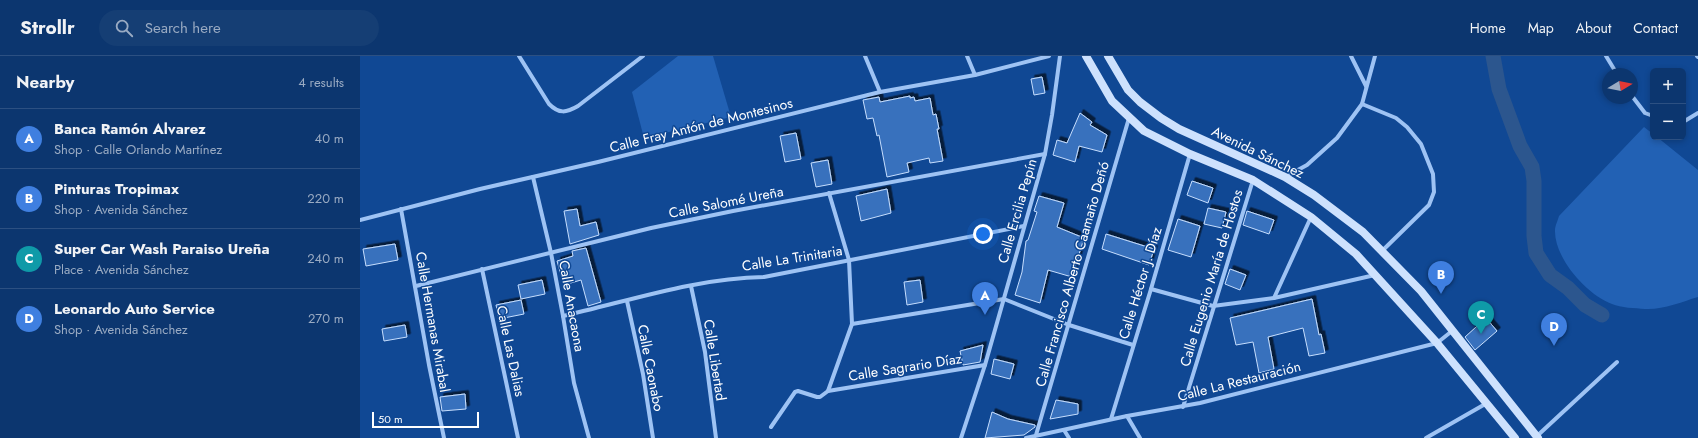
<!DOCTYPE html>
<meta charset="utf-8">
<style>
body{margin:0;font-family:Jost,sans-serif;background:#153e74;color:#f1f3f6}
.controls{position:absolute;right:12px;top:12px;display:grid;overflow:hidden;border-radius:6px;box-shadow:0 2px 6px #0003}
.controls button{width:36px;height:36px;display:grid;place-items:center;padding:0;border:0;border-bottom:1px solid #2c5082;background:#0c366f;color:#f1f3f6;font:20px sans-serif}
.compass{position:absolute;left:1242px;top:12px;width:36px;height:36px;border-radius:50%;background:#0c366f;box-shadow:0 2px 6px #0003;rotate:80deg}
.scale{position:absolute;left:12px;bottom:10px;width:107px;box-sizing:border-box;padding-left:4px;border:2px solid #fff;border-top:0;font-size:11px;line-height:14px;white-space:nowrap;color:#fff;-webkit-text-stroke:3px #104894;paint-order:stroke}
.you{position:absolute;left:623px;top:178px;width:14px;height:14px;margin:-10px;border:3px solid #fff;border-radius:50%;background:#1a73e8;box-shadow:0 0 0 6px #1a73e833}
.badge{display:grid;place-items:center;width:26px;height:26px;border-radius:50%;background:#8abfa5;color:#fff;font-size:13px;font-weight:700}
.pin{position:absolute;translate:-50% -33px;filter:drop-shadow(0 1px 2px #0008)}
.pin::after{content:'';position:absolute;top:21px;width:14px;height:12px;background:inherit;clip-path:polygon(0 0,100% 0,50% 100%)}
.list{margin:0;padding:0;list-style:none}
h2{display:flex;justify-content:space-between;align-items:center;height:52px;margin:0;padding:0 16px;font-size:17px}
h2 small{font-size:13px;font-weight:400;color:#9aabc3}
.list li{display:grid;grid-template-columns:26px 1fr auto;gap:12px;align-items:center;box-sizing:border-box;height:60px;padding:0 16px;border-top:1px solid #2c5082}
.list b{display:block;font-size:15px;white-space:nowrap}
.list p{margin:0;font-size:13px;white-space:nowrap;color:#9aabc3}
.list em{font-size:13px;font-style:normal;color:#9aabc3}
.icon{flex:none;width:22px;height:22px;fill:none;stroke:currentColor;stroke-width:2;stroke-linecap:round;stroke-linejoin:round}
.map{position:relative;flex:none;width:1338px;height:382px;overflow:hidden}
header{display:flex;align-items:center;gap:24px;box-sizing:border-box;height:56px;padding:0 20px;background:#0c366f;border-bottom:1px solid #2c5082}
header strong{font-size:19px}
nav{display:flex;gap:22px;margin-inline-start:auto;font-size:14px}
.search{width:280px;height:36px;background:#153e74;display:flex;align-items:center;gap:10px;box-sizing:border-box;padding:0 14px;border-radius:22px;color:#9aabc3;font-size:15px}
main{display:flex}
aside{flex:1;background:#0c366f}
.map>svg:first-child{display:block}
.green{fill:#2261b4}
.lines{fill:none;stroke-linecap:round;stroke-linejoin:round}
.canal{stroke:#2c568e;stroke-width:15}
.building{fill:#3971bd;stroke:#c6defe;filter:url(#shadow)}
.street{stroke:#9ec3f4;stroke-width:4}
.secondary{stroke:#cde1fd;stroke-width:8}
.labels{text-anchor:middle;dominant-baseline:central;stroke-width:3;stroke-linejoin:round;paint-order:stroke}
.street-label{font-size:14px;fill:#fff;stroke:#104894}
</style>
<header>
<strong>Strollr</strong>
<div class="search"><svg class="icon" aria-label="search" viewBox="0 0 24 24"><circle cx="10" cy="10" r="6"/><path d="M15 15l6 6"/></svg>Search here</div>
<nav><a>Home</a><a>Map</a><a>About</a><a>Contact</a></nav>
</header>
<main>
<aside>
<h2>Nearby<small>4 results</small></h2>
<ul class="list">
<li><span class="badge" style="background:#3f7fe0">A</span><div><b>Banca Ramón Alvarez</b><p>Shop · Calle Orlando Martínez</p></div><em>40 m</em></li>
<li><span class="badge" style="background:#3f7fe0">B</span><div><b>Pinturas Tropimax</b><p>Shop · Avenida Sánchez</p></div><em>220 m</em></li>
<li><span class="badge" style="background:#0f9aa8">C</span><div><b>Super Car Wash Paraiso Ureña</b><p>Place · Avenida Sánchez</p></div><em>240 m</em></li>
<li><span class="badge" style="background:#3f7fe0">D</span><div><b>Leonardo Auto Service</b><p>Shop · Avenida Sánchez</p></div><em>270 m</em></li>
</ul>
</aside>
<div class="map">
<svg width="1338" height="382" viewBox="0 0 1338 382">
<defs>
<filter id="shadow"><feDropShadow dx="3.5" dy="-3.5" stdDeviation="0" flood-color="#0009"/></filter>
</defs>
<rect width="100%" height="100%" fill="#104894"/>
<g class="green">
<polygon points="318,0 353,0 371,61 284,82 272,36"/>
<path d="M 1284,71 L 1293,78 L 1293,81 L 1297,81 L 1338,114 L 1338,241 C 1321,246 1303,254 1285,253 C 1275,252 1261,252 1252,248 C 1227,239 1194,202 1195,174 C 1195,170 1198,164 1199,160 Z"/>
</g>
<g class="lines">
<polyline class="canal" points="1133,0 1139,33 1160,90 1172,111 1174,125 1174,180 1176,197 1190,219 1208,232 1225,249 1242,259"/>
</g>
<g class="building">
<polygon points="682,21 685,37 674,39 671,23"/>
<polygon points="550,40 550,42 554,41 555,45 570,42 573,59 576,58 579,73 577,73 583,105 570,107 569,102 547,107 549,116 527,121 519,79 517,80 513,62 507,63 503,44 519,41 520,46"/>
<polygon points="720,57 732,66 730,69 747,79 742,96 719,90 715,106 693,99 697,84 707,87"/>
<polygon points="436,77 441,103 425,106 420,80"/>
<polygon points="468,104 472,128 456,131 451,107"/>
<polygon points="832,125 853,132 848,147 827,139"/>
<polygon points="527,133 531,157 501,165 496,140"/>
<polygon points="679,140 704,147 697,171 724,182 712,221 688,214 680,247 655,239 662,216 666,185 668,184 677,156 674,155"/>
<polygon points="848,152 866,156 862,172 844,168"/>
<polygon points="217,153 220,170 236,166 239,179 210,188 204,155"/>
<polygon points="887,155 914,164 909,178 883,169"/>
<polygon points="818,163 840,170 831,201 808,194"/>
<polygon points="746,178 794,193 789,209 742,193"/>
<polygon points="35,188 38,204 6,210 3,193"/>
<polygon points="226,192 241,246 228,250 221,224 204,229 197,205 213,200 212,195"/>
<polygon points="870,213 886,219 880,234 865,228"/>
<polygon points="182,224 185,238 161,243 158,229"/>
<polygon points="560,224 563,246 547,249 544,226"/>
<polygon points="952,243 959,279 961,278 965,297 949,300 943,272 908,281 914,313 899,317 893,286 876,289 870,262"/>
<polygon points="161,244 164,258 139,263 136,249"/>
<polygon points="1126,262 1137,275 1115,294 1105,281"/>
<polygon points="45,269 47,281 24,285 22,273"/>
<polygon points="623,289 620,306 603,309 600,295"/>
<polygon points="634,303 654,308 650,323 631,318"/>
<polygon points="105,338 106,353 82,355 80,341"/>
<polygon points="696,344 718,348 718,358 690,363"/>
<polygon points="632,356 648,363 675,369 675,371 664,379 625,382"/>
</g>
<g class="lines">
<g class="street">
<path d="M 159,0 L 189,48 C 199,58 206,57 218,50 L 283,0"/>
<polyline points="505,0 520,36"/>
<polyline points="607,0 615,19"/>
<polyline points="991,0 1006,30"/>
<polyline points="1246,0 1257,18"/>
<polyline points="1337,0 1338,1"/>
<polyline points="1272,40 1285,57 1293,60"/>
<polyline points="1002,48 1036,62 1047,71 1061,88 1073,118 1074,136 1069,149 1022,195"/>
<polyline points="1323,66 1338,57"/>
<polyline points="173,121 191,197 203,260 214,327 229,382"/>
<polyline points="925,121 947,109 977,82 1002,48 1015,0"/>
<polyline points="41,153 69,309 84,382"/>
<polyline points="0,164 120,133 238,106 520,36 615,19 689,0"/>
<polyline points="122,213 158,382"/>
<polyline points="56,230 291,172 373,155 685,98"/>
<polyline points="331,230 345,296 356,382"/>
<polyline points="791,233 853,250 914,242 1015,219"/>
<polyline points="914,242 951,161"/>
<polyline points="267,245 283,318 293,382"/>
<path d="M 203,260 C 269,245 336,222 404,221 L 664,170"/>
<polyline points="492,268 644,243 709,269 773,289"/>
<polyline points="468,335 625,309"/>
<polyline points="823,351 893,124"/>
<polyline points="767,360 780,382"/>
<polyline points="751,363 791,233 830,98"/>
<polyline points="411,371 435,336 438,335 457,341 460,341 468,335 492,268 489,204 469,137"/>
<polyline points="704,374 709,382"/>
<polyline points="676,379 769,62"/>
<polyline points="1177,380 1257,306"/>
<polyline points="601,382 625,309 685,98 692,59 700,0"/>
<polyline points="666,382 767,360 840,347 1077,287 1092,275"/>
<polyline points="1066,382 1127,347"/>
</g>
<g class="secondary">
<polyline points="726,0 752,45 784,75 830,98 893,124 951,161 996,198 1077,287 1155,382"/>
<polyline points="748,0 768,34 780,46 801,62 819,73 925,121 954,139 1003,176 1061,235 1178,382"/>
</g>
</g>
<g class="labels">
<g class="street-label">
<text transform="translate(341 69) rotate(-14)">Calle Fray Antón de Montesinos</text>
<text transform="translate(898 96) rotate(26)">Avenida Sánchez</text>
<text transform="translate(366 146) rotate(-11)">Calle Salomé Ureña</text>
<text transform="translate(657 155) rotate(-74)">Calle Ercilia Pepín</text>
<text transform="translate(432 202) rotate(-9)">Calle La Trinitaria</text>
<text transform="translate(712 218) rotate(-74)">Calle Francisco Alberto Caamaño Deñó</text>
<text transform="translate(851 222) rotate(-73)">Calle Eugenio María de Hostos</text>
<text transform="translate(780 227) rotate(-73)">Calle Héctor J. Díaz</text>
<text transform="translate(212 250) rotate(80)">Calle Anacaona</text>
<text transform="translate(73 266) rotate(80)">Calle Hermanas Mirabal</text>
<text transform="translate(151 295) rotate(78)">Calle Las Dalias</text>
<text transform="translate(355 304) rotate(81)">Calle Libertad</text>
<text transform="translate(545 311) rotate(-9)">Calle Sagrario Díaz</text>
<text transform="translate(291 312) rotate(79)">Calle Caonabo</text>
<text transform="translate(879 325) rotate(-14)">Calle La Restauración</text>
</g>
</g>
</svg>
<div class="controls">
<button>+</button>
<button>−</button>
</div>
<svg class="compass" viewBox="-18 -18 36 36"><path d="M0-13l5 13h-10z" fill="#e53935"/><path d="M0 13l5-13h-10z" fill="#9aabc3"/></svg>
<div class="scale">50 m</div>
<div class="you"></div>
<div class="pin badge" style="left:625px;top:259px;background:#3f7fe0">A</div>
<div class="pin badge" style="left:1081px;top:238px;background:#3f7fe0">B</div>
<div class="pin badge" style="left:1121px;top:278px;background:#0f9aa8">C</div>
<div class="pin badge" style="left:1194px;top:290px;background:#3f7fe0">D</div>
</div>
</main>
